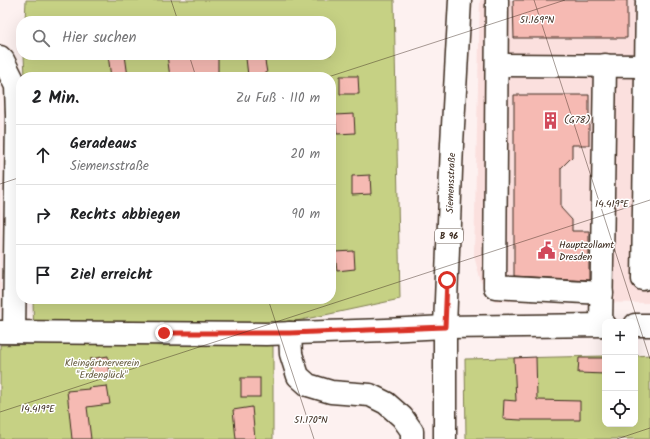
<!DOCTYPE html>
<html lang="de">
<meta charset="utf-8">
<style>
body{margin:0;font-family:Kalam,sans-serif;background:#f2f2f2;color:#202124}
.controls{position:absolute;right:12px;bottom:12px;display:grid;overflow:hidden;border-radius:8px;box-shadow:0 4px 16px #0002}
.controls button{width:36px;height:36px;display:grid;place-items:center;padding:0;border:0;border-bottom:1px solid #e0e0e0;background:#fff;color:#202124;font:20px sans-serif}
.stop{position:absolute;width:12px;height:12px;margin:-9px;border:3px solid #d93025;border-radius:50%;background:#fff}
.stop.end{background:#d93025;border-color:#fff;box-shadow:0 1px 4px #0008}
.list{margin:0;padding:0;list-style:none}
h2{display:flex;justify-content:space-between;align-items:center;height:52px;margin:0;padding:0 16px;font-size:17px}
h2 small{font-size:13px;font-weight:400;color:#757577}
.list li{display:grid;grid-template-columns:26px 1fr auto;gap:12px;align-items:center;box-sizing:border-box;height:60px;padding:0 16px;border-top:1px solid #e0e0e0}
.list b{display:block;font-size:15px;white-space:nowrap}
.list p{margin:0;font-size:13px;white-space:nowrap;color:#757577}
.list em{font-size:13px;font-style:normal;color:#757577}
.icon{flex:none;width:22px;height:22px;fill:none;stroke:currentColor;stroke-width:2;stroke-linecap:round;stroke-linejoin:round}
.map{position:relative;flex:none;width:650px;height:439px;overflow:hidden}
.search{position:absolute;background:#fff;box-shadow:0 4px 16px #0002;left:16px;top:16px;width:320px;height:44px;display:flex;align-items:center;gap:10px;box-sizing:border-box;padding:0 14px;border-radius:16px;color:#757577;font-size:15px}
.panel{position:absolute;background:#fff;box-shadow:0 4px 16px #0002;left:16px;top:72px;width:320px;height:232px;border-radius:16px}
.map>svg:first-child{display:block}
.built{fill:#fbe0de}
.green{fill:#c6d184;stroke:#807e51}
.building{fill:#f6bab3;stroke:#3b2a1e}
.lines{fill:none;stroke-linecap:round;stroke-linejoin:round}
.minor-casing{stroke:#3b2a1e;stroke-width:25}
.major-casing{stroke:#3b2a1e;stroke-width:25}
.minor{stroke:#fff;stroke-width:22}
.major{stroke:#fff;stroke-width:22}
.route{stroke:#d93025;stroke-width:5}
.ticks{fill:none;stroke:#3b2a1e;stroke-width:1;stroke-opacity:0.45}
.labels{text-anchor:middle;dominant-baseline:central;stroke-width:3;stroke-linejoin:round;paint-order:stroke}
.shield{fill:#fff;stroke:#766a62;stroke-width:1}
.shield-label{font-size:9px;font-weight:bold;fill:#3b2a1e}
.poi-label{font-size:10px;fill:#3b2a1e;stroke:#fff;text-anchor:start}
.street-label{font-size:10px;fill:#3b2a1e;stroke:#fff}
.park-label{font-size:10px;fill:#655c3d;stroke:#fff}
.ticks-label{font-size:10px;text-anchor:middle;fill:#3b2a1e;stroke:#fff;stroke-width:3;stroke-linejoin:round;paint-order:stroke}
</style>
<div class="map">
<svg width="650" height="439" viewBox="0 0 650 439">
<rect width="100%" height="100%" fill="#fdf1f0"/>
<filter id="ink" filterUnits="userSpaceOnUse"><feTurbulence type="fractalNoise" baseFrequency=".025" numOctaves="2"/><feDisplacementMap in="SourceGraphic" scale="8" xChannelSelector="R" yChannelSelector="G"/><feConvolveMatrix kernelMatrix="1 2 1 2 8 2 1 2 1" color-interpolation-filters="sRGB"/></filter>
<g filter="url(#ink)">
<g class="built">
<polygon points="480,0 650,0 650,303 495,301 481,282 474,256"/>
<polygon points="0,89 1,292 1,311 0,313"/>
</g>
<g class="green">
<polygon points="26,0 394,0 400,299 273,326 273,439 0,439 0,345 34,344 33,299 331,299 331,77 25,77 24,55 331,55 331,21 25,21"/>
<polygon points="650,355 650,439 466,439 465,359 605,356 605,424 635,424 635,356"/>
</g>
<g class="building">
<polygon points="513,0 627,0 627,38 514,38"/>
<polygon points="108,55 125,55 128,77 111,77"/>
<polygon points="167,55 186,55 186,56 218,56 218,75 188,75 188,77 170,77"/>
<polygon points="264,55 267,73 248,76 246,58"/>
<polygon points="340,76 358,76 359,94 340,94"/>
<polygon points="514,95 589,95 589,145 572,145 572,157 561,168 561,208 572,220 572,231 589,231 589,280 514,276"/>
<polygon points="354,114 355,133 337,134 335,115"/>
<polygon points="370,175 371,194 352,195 352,176"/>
<polygon points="354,251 355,269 337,271 335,252"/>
<polygon points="108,356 110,375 92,377 90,359"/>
<polygon points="536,357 537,400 580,401 580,420 521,420 503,419 504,400 516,401 514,358"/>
<polygon points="579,358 605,358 605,374 578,373"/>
<rect x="241" y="378" width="19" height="19"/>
<polygon points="107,386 110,404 87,407 91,439 72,439 67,391 89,389 88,388"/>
<polygon points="252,407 255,439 236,439 233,410"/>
</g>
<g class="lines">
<defs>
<g id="minor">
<polyline points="497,0 495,287 602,293"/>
<polyline points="0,57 3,60 16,86 17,116 14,332"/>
<polyline points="497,65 650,66"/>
<polyline points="643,279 647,0"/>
<polyline points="601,325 605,65"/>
<polyline points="635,325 650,325"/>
<polyline points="0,332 266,334 386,330 445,327 605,325"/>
<polyline points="290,333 291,354 298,376 308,385 331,392 370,395 386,403 402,417 412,431 412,439"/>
</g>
<polyline id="major" points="445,439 445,327 452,144 460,0"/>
</defs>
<use href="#minor" class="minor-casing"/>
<use href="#major" class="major-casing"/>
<use href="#minor" class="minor"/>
<use href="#major" class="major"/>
</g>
</g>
<g class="lines" filter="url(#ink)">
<polyline class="route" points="164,333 290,333 445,327 447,280"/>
</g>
<path class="ticks" d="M 171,0 L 178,21M 534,0 L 650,359M 189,55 L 196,77M 328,77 L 565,0M 0,184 L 21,177M 268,299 L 314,439M 0,412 L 650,200M 617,439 L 650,428"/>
<defs>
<symbol id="building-bare" viewBox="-9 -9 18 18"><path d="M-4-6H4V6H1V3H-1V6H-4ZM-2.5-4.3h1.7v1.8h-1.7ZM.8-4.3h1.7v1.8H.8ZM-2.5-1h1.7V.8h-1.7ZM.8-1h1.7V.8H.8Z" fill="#d1495b" stroke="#fff" stroke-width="2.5" paint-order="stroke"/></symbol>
<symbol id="civic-bare" viewBox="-9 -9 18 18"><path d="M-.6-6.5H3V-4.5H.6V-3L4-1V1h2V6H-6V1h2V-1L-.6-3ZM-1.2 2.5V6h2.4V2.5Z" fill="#d1495b" stroke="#fff" stroke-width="2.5" paint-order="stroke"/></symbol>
</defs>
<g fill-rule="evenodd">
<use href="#building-bare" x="538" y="108" width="25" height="25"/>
<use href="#civic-bare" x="534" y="238" width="25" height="25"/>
</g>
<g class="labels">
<rect class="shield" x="435" y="229" width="28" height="14" rx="3"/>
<g class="shield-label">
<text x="449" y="236">B 96</text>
</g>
<g class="poi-label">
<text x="564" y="120">(G78)</text>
<text x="559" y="245">Hauptzollamt<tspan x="559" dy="12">Dresden</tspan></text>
</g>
<g class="street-label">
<text transform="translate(451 183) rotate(-88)">Siemensstraße</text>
</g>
<g class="park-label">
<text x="102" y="363">Kleingärtnerverein<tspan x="102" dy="12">"Erdenglück"</tspan></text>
</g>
</g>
<g class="ticks-label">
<text x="537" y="23">51.169°N</text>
<text x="612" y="207">14.419°E</text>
<text x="38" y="412">14.419°E</text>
<text x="311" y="423">51.170°N</text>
</g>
</svg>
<div class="controls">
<button>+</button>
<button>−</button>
<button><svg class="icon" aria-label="locate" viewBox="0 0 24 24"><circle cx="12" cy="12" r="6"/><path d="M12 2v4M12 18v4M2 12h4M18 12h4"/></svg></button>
</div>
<div class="stop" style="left:447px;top:280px"></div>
<div class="stop end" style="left:164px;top:333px"></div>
<div class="search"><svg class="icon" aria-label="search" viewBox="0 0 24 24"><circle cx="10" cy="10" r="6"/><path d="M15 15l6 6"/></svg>Hier suchen</div>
<section class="panel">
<h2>2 Min.<small>Zu Fuß · 110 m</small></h2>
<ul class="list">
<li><svg class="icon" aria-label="ahead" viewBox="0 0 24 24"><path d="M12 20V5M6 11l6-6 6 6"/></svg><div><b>Geradeaus</b><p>Siemensstraße</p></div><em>20 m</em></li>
<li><svg class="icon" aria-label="right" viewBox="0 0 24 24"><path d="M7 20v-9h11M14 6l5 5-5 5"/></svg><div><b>Rechts abbiegen</b></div><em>90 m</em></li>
<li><svg class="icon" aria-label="arrive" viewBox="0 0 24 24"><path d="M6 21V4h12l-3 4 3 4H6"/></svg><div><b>Ziel erreicht</b></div></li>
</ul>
</section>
</div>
